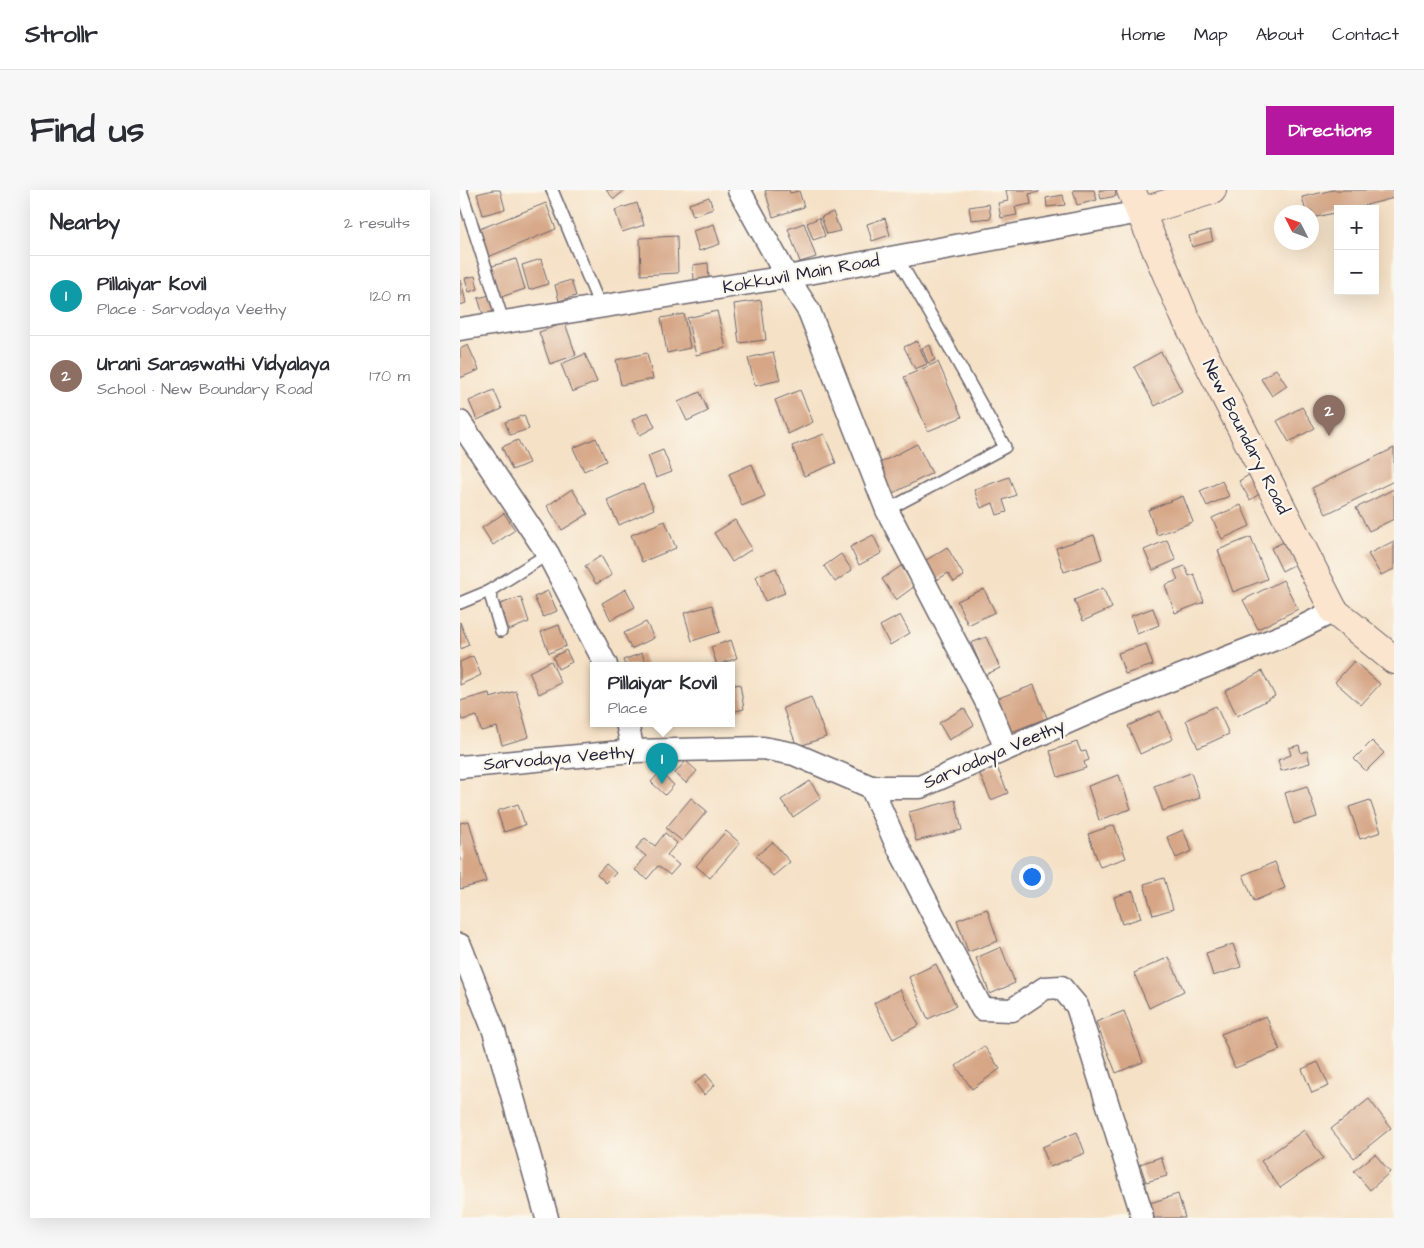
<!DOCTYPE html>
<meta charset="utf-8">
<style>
body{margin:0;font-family:"Architects Daughter",sans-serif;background:#f7f7f7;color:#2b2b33}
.controls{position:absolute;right:15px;top:15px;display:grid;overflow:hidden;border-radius:0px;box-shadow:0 5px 20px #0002}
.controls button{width:45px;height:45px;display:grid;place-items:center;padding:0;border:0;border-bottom:1px solid #e1e1e2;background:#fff;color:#2b2b33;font:25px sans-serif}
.compass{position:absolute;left:814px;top:15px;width:45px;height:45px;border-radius:50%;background:#fff;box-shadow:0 5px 20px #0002;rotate:312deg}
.you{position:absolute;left:571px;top:686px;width:18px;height:18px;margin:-12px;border:4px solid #fff;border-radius:50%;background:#1a73e8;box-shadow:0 0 0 8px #1a73e833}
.badge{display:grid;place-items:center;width:32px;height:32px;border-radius:50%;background:#b5179e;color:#fff;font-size:16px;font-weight:700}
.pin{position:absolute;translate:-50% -41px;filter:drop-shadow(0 1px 2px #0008)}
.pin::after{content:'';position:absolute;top:26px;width:18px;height:15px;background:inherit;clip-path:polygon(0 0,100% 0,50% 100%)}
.popup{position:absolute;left:130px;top:472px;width:145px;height:65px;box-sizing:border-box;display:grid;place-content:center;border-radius:0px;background:#fff;filter:drop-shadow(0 1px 4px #0005);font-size:16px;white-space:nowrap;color:#7c7c81}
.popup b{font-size:19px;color:#2b2b33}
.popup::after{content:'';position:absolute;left:50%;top:100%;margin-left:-10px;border:10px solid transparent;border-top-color:#fff}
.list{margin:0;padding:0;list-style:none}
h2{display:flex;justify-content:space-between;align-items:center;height:65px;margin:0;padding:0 20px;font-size:21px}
h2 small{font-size:16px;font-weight:400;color:#7c7c81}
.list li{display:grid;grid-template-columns:32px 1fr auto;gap:15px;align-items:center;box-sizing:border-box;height:80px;padding:0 20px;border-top:1px solid #e1e1e2}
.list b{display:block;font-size:19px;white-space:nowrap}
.list p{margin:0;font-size:16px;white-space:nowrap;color:#7c7c81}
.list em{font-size:16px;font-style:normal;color:#7c7c81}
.map{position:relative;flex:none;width:934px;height:1028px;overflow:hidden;border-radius:0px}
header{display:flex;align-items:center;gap:30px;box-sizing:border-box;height:70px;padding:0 25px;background:#fff;border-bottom:1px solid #e1e1e2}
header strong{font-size:24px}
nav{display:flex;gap:28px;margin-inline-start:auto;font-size:18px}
.intro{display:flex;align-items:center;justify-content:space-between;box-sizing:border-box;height:120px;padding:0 30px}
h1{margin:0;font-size:35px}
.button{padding:12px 22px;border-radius:0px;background:#b5179e;color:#fff;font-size:18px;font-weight:700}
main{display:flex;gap:30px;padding:0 30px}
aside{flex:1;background:#fff;border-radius:0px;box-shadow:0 5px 20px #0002}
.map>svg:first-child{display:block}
.building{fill:#d6a686}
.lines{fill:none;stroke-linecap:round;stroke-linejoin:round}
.lane-casing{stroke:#6c656c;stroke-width:14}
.street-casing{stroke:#6c656c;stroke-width:25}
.secondary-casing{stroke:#6c656c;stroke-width:30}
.lane{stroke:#fff;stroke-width:11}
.street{stroke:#fff;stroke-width:22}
.secondary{stroke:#fbe5cf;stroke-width:28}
.labels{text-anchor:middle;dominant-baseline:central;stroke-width:4.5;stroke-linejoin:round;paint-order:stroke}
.street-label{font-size:18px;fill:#22223b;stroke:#fbf7ec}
</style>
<header>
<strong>Strollr</strong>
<nav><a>Home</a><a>Map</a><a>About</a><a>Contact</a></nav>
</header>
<div class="intro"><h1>Find us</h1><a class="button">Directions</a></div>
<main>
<aside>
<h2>Nearby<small>2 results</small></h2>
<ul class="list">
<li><span class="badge" style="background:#0f9aa8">1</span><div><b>Pillaiyar Kovil</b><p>Place · Sarvodaya Veethy</p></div><em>120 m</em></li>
<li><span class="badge" style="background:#8d6e63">2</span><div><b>Urani Saraswathi Vidyalaya</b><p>School · New Boundary Road</p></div><em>170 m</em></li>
</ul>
</aside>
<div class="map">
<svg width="934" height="1028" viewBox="0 0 934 1028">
<rect width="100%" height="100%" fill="#fbf7ec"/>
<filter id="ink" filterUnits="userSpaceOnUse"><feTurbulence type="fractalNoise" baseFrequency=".02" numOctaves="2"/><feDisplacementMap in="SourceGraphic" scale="10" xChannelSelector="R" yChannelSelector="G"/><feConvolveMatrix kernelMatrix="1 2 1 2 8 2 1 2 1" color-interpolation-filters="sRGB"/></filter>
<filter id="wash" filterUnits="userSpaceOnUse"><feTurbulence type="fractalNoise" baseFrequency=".0096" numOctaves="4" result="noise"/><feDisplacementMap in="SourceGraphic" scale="20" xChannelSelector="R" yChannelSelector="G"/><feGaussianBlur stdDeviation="1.12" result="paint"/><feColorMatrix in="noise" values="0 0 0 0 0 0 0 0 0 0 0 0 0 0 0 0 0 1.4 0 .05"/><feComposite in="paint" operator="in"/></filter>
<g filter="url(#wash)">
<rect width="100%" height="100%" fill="#f5e1c6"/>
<g id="blocks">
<g class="building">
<polygon points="33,0 40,0 45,19 23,25 17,4"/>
<polygon points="146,0 165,0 154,9"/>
<polygon points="307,0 329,0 330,3 339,1 344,17 313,27 305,1"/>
<polygon points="546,0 579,0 579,2 569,4 571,14 555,17 557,25 541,28 538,13 548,11"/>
<polygon points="613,0 634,0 637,10 617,15"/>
<polygon points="639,0 655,0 656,6 641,9"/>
<polygon points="873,0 934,0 934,8 891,19 878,19 878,22 852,28 852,22 846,22 842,7"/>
<polygon points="603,5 605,15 587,17 586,8"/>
<polygon points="249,7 253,19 233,26 229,14"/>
<polygon points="86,13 96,39 28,67 17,40"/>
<polygon points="177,13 184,35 162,42 155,20"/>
<polygon points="529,14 531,28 511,30 509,17"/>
<polygon points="373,22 380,41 367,44 361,27"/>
<polygon points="359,28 365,46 353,50 347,33"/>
<polygon points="425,28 430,45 412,51 407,34"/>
<polygon points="344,33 356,67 340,72 328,39"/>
<polygon points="254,34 260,54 239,61 233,41"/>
<polygon points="750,40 753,51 732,57 729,46"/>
<polygon points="217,46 218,83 181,85 180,48"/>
<polygon points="56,69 65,99 41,107 32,76"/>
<polygon points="81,69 88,94 69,100 62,75"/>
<polygon points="248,73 249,89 234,90 233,75"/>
<polygon points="15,86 18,99 9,102 5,88"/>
<polygon points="1,90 6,113 0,115 0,91"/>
<polygon points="111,90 116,106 99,111 95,95"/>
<polygon points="30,105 36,124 24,128 18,108"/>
<polygon points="301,110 306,150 279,153 274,114"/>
<polygon points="257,121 266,158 236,165 227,128"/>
<polygon points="224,124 230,158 207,163 201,128"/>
<polygon points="105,133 116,165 90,174 79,142"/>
<polygon points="457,151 467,174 455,179 444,157"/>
<polygon points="8,155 19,180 0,188 0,159"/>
<polygon points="470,155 475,170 468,173 462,158"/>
<polygon points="313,162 320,190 295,196 288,168"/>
<polygon points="701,162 722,201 695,216 674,177"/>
<polygon points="187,163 193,189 161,195 156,170"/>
<polygon points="125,164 137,192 112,202 101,174"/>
<polygon points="478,172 502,227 468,241 444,187"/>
<polygon points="816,179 827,196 812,206 801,189"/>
<polygon points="34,200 42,219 17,230 9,211"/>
<polygon points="340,200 353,232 328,244 315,210"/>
<polygon points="240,202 248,221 227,231 218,212"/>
<polygon points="842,217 855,238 829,252 817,231"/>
<polygon points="188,222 195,237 180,245 172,230"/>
<polygon points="64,225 69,239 50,245 45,232"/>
<polygon points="364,244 376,273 344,286 332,256"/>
<polygon points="136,248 146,271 124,281 113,258"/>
<polygon points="58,250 69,273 52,280 42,257"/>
<polygon points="457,254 472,283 428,306 412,277"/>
<polygon points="934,258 934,291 866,324 852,298"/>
<polygon points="203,260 212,282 196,288 188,266"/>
<polygon points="292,274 305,306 282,316 269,284"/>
<polygon points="794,282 804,301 790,310 779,291"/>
<polygon points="549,287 556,305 543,310 547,322 537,325 533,313 521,318 514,300"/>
<polygon points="762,291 769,306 747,316 740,301"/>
<polygon points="183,294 194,319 159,335 147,310"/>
<polygon points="112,299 128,324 102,340 87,316"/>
<polygon points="934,299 934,329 909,341 896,318"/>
<polygon points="723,306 733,332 697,345 688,320"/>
<polygon points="781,315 790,336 762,349 752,328"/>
<polygon points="44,323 55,340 33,355 22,338"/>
<polygon points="275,330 292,359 272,372 254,343"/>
<polygon points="205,331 216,358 182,372 171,345"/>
<polygon points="413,345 422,363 399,375 390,357"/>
<polygon points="634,345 642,369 604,382 596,358"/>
<polygon points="791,347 807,389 773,402 758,360"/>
<polygon points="830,349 841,371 822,381 811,358"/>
<polygon points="707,350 716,370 693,380 684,360"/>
<polygon points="934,351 934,379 921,385 908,364"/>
<polygon points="487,357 504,386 494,392 488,383 477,390 465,371"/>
<polygon points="381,364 392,380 375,392 364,376"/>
<polygon points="141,366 152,385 136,394 125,376"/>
<polygon points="441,376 455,396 436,410 422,389"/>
<polygon points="725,376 729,386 734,384 744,412 715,423 705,395 718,390 714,380"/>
<polygon points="316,378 325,403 305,411 296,386"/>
<polygon points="823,390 838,419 798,439 783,410"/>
<polygon points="643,398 652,418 623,431 614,410"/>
<polygon points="166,399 175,417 151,430 142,413"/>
<polygon points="524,399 535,422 508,435 497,411"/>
<polygon points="88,401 97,421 83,427 74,407"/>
<polygon points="61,407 69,432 49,440 40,414"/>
<polygon points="252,415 260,442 232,451 224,423"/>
<polygon points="693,418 699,435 677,444 671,426"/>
<polygon points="440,425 450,443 430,455 420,436"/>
<polygon points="0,432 9,455 0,459"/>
<polygon points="186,432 194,448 171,459 164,443"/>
<polygon points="99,435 106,456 89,463 81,442"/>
<polygon points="526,447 540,478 525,485 511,453"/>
<polygon points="271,450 277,468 257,475 251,457"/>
<polygon points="686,454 693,475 665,484 658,463"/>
<polygon points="106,460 112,472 98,479 93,467"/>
<polygon points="182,463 186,475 165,475 163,470"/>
<polygon points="13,466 21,485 0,495 0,472"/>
<polygon points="91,471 101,493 79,504 69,482"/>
<polygon points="894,471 920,494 901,515 875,492"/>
<polygon points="802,481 815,506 777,526 765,501"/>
<polygon points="280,494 284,519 272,522 271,513 271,496"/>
<polygon points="574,495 587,528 546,544 533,510"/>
<polygon points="56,501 69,547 42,555 37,537 21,541 17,526 2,530 0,523 0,511 29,503 30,508"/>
<polygon points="351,507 366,547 337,557 323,518"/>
<polygon points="756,516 769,544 738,558 726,530"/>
<polygon points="504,518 514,535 489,550 479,533"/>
<polygon points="700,521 713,549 680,564 668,536"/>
<polygon points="912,551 924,563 906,581 894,569"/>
<polygon points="617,552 621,562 626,561 629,570 624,572 626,578 598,587 590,561"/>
<polygon points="839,555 841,563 847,561 850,573 821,581 818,570 831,565 829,558"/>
<polygon points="226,571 237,581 226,593 215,583"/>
<polygon points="536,575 548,603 531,610 519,582"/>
<polygon points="200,582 214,595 205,605 191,592"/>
<polygon points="731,583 740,608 703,621 694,596"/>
<polygon points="659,585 671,619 639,630 628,596"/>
<polygon points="350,591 361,608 333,627 321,610"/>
<polygon points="847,596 857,627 834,634 825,603"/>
<polygon points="231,608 247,621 222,651 206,638"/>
<polygon points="495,610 502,640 456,651 449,622"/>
<polygon points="910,610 921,642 900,649 889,617"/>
<polygon points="58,614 65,635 44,642 37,621"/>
<polygon points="9,631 26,692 0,699 0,633"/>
<polygon points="654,635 666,668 640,677 628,644"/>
<polygon points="723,640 732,661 716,668 707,647"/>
<polygon points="266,641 280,653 250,688 236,676"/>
<polygon points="205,643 217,653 207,665 219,675 210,685 198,676 187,689 175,680 186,666 176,658 185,648 195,656"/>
<polygon points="313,652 330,672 313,686 296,666"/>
<polygon points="815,672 825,698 794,711 783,685"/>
<polygon points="146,674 156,683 146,693 137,684"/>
<polygon points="704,688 713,719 693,725 684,694"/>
<polygon points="673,701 681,728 662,734 654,707"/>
<polygon points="527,719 538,751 508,762 497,730"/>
<polygon points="773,754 781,777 753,786 746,763"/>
<polygon points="541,757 555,793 530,804 516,768"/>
<polygon points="709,767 724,801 689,818 674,783"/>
<polygon points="476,774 496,816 468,829 449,787"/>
<polygon points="440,799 459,835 433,849 414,813"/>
<polygon points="664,821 683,872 656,883 636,832"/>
<polygon points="806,826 820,860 775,878 761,844"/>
<polygon points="524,856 540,879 512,899 496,876"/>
<polygon points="858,872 869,896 852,903 842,879"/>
<polygon points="246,884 255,895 244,905 235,893"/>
<polygon points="909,909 931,938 894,968 871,939"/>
<polygon points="844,940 863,968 820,998 801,971"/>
<polygon points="617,942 625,963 590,977 582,957"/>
<polygon points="915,964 930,982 910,1000 894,981"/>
<polygon points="701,967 707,986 686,992 680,974"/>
<polygon points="718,1004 725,1028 691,1028 687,1014"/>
</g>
</g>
</g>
<g filter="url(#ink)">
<use href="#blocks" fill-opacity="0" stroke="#6c656c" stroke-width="1"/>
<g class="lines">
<defs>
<g id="lane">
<polyline points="1,0 43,131"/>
<polyline points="92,0 140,116"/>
<polyline points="427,320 545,257 483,146 437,67"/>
<polyline points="0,413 29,401"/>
<polyline points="41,441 29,401 88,364"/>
</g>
<g id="street">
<polyline points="279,0 327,87 349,121 427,320 529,517 546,559"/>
<polyline points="0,139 327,87 680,22"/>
<polyline points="0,232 88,364 146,475"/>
<polyline points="167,533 173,561"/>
<polyline points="0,577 173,561 303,558 334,564 411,597 460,597 649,514 830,443 874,421"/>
<polyline points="411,597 435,651 522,819 552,820 585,798 601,797 617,816 681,1021 682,1028"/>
<polyline points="0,755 34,841 87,1028"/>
</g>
<g id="secondary">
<polyline points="671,0 724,125 874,421 934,470"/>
<polyline points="680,22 752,0"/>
</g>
</defs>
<use href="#lane" class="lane-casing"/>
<use href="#street" class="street-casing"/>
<use href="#secondary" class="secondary-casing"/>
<use href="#lane" class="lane"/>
<use href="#street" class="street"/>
<use href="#secondary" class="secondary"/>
</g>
</g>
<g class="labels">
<g class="street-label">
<text transform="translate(341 84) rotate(-10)">Kokkuvil Main Road</text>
<text transform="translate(786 247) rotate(63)">New Boundary Road</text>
<text transform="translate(534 564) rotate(-23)">Sarvodaya Veethy</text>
<text transform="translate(99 568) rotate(-5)">Sarvodaya Veethy</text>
</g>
</g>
</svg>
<div class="controls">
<button>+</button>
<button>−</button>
</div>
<svg class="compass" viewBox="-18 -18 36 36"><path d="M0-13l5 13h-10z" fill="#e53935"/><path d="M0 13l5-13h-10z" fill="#7c7c81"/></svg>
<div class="you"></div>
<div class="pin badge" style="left:202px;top:594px;background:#0f9aa8">1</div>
<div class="popup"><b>Pillaiyar Kovil</b>Place</div>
<div class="pin badge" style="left:869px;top:246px;background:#8d6e63">2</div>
</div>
</main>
